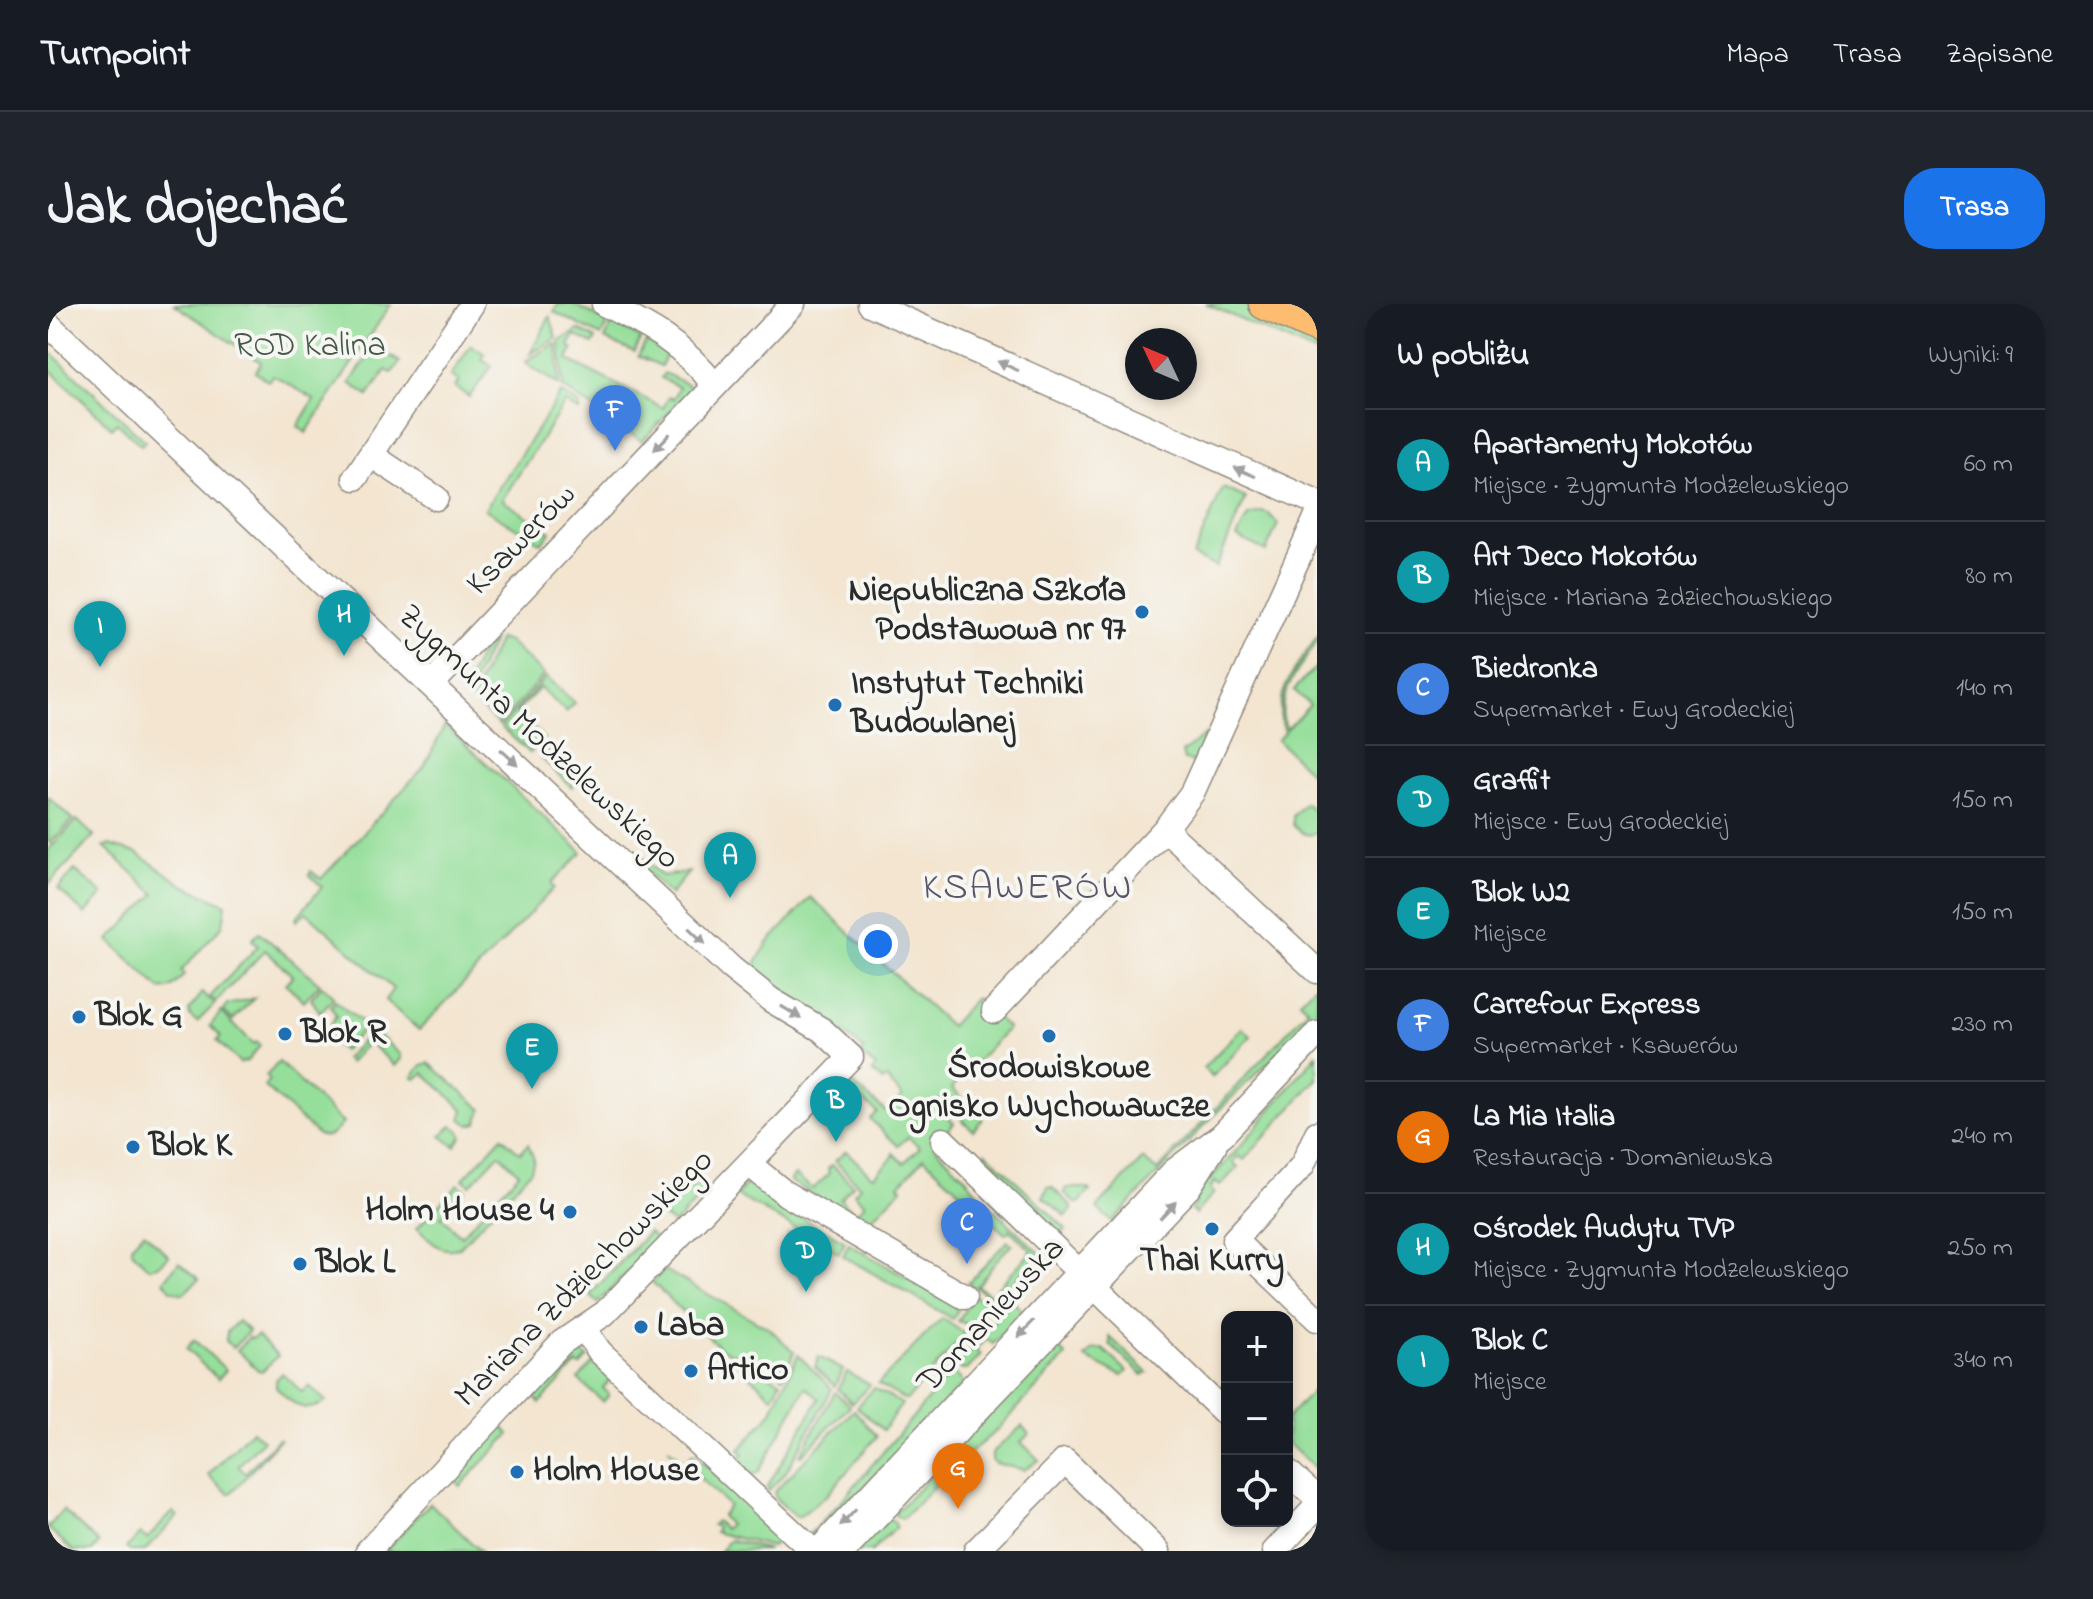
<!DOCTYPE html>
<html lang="pl">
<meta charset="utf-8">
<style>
body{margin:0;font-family:"Indie Flower",sans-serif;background:#20242c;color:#f1f3f6}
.controls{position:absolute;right:24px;bottom:24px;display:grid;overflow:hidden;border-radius:16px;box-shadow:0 4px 12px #0003}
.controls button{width:72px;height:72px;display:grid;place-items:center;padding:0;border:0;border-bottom:2px solid #363941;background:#171b24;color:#f1f3f6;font:40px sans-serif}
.compass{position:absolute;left:1077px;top:24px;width:72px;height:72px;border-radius:50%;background:#171b24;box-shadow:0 4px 12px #0003;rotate:314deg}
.you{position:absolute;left:830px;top:640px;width:28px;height:28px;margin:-20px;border:6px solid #fff;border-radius:50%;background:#1a73e8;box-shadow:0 0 0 12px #1a73e833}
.badge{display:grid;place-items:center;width:52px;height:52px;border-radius:50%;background:#1a73e8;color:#fff;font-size:26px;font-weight:700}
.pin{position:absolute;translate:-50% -66px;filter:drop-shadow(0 2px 4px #0008)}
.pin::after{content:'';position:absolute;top:42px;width:28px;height:24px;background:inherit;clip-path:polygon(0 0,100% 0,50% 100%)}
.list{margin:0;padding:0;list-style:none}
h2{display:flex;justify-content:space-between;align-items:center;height:104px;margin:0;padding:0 32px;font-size:34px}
h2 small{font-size:26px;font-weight:400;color:#9ea1a6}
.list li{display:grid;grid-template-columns:52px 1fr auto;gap:24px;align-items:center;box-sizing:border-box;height:112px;padding:0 32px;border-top:2px solid #363941}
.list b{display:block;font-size:30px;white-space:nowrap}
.list p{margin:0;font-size:26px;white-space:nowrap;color:#9ea1a6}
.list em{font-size:26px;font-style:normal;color:#9ea1a6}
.icon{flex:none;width:44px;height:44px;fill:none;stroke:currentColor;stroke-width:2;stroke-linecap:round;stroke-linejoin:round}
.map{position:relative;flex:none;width:1269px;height:1247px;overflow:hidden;border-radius:32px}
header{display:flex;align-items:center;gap:48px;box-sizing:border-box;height:112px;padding:0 40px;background:#171b24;border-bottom:2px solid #363941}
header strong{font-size:38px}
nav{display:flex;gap:44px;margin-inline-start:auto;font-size:28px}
.intro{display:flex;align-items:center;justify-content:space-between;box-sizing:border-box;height:192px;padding:0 48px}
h1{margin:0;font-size:56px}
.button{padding:20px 36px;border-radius:32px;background:#1a73e8;color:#fff;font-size:28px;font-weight:700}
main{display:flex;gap:48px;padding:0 48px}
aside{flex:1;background:#171b24;border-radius:32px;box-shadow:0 4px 12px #0003}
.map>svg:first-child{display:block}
.green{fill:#96df9b;stroke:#608563;stroke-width:2}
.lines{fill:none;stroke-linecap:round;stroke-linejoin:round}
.minor-casing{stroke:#8f887e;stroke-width:27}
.major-casing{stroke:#8f887e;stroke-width:33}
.minor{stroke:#fff;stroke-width:24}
.major{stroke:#febc70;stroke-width:30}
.oneway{fill:#a0a0a0}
.poi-dot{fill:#1f6fb2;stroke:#f6f6f2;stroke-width:3}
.labels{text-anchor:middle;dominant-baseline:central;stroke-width:8;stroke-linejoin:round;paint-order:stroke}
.park-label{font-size:34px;fill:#465847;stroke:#f6f6f2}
.street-label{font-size:34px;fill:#2b2b2b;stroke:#f6f6f2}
.poi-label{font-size:34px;font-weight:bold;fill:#2b2b2b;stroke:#f6f6f2;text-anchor:start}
.quarter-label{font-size:38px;letter-spacing:2px;fill:#5c5567;stroke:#f6f6f2}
</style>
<header>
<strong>Turnpoint</strong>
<nav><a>Mapa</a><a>Trasa</a><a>Zapisane</a></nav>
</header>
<div class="intro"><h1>Jak dojechać</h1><a class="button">Trasa</a></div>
<main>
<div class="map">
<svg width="1269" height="1247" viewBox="0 0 1269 1247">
<rect width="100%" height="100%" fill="#f6f6f2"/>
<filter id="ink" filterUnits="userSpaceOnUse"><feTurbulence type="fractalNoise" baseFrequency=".0125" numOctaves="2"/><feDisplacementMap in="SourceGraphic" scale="16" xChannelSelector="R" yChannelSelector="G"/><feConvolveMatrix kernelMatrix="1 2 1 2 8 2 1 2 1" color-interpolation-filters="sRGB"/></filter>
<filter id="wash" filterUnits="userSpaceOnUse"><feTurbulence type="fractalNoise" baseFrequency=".006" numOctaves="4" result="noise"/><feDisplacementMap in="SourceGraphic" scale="32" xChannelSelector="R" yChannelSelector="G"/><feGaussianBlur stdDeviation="1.8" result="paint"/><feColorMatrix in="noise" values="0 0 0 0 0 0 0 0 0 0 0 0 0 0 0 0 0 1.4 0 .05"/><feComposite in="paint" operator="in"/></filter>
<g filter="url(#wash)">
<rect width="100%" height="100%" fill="#f3e5d0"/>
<g class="green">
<polygon points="126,0 343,0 258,129 250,122 266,95 225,71 220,77 207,68 213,58"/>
<polygon points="510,0 525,0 560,18 553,32 506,8"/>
<polygon points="1158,0 1195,0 1269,33 1269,50"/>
<polygon points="502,12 509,34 482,50"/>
<polygon points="564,19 593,34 586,48 557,35"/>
<polygon points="531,26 548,35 545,40 527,31 521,42 525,45 520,56 615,104 621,93 625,95 631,83 613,74 616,69 641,81 641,88 594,137 515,84 512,37"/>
<polygon points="598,37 619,50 613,62 590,52"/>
<polygon points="509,39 511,81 480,61 478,57"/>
<polygon points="423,41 437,50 434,56 444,62 421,93 407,83 411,77 403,72"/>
<polygon points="327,42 352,58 344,69 338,66 320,92 302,79"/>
<polygon points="0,46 97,137 93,141 69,119 64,124 0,64"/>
<polygon points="513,89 532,101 531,107 517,99 454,196 503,228 493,239 437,205"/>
<polygon points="1175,184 1198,194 1168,263 1145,252"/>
<polygon points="1215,208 1221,210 1230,220 1218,247 1189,233 1200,212"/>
<path d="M 1269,333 L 1269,338 C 1253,363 1223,395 1239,425 L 1262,401 L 1246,386 L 1269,362 L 1267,473 L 1229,436 L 1237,428 C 1220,393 1251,361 1269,333 Z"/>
<polygon points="451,335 461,338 496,371 451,421 423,395"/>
<polygon points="445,336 419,392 414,387 437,341"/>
<polygon points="498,373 527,399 518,408 492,384 469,408 496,435 482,449 453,423"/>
<polygon points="397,421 534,548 503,580 506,584 371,726 337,696 345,685 258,608 249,617 248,614 274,583 261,570 263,567 273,575 376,463"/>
<polygon points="1158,430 1147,458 1136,456 1134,449"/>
<polygon points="504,442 535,472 524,483 493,454"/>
<polygon points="0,493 25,516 2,539 0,537"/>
<path d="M 1257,499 L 1269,510 L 1269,529 C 1258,533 1253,529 1245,521 L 1245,512 Z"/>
<polygon points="29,516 46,532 1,580 0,546"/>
<path d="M 61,541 L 89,549 L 135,581 L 178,600 L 175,621 L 133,667 L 136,671 C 128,679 123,688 112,685 L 61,636 L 107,590 L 56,542 Z"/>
<polygon points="589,548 614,572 641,568 622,591 589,558"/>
<polygon points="27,566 55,590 37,610 10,585"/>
<path d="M 763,593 L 902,722 L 928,694 L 960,724 L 904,784 L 934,813 L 934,816 L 925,826 L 893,796 L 888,801 L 906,819 L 886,842 L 918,874 L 934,895 L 993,950 L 947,995 L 920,979 L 959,937 L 964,941 C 948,953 941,968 929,982 L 943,990 L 984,947 L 962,926 L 957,930 L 876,854 L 851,881 L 854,884 L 818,921 L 742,877 L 747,871 L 765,885 L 781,870 L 780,865 L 784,861 L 805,881 L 792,895 L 808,909 L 817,900 L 806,889 L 812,882 L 787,857 L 798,847 L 823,871 L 827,871 L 845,853 L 845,849 L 856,859 L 872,843 L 860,833 L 850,842 L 822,815 L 829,808 L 796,781 L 800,776 L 840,809 L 854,792 L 838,774 L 835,777 L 824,768 L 828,763 L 812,750 L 816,745 L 763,706 L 729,686 L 704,665 L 720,639 Z"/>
<polygon points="211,628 272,680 256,697 238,680 245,672 217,646 168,698 162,693 210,642 204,636"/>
<polygon points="1269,680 1269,711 1173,804 1064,918 1049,904 1095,855 1109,867 1260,706 1252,697"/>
<polygon points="274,682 286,694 272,708 263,695"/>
<polygon points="154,689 167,700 149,718 142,712 141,707"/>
<polygon points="206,694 185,716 175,707 179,701"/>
<polygon points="287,697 318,722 295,747 274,730 288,713 283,702"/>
<polygon points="173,708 206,740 209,738 212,742 199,757 192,759 169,737 173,733 162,722"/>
<polygon points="1194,724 1203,732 1164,773 1155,764"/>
<polygon points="325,726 353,751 353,755 347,762 321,738 301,759 297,755"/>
<polygon points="1269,750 1269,775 1196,856 1191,852 1185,858 1190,863 1172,882 1167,878 1162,884 1166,889 1147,910 1143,906 1148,898 1144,894 1192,843"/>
<path d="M 231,758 L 295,819 C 287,828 282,836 270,831 L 216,782 L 221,776 L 218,772 Z"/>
<polygon points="381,759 434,805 429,819 422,821 413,815 416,806 376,769 368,775 365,773 374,761"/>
<polygon points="404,821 412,827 414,832 407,842 393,832"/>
<path d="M 454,833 L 472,849 L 480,840 L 486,855 L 483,866 L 412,943 C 392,951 383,937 369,924 L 410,880 L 417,886 L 393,913 L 413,932 L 471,869 L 451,850 L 422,881 L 415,875 Z"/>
<polygon points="938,848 1018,925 1012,931 936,860 934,853"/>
<polygon points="649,877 659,886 626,920 615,912"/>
<polygon points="705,879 729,899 797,938 791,949 688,891 699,880"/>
<polygon points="1000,883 1004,883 1023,902 1024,906 1018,912 995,893"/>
<polygon points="1018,884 1040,884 1042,887 1031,899 1027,899 1016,888"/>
<polygon points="96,928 121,952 110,962 100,964 84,947 84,941"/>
<polygon points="601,928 610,937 550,999 542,991"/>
<polygon points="740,929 778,949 772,960 766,950 763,951"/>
<polygon points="801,940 911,1004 905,1015 795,952"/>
<polygon points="131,958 151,975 135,990 123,986 116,977"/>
<polygon points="617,966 722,1025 746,1048 735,1073 732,1071 735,1063 718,1054 708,1060 672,1044 604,978"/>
<polygon points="926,991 941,1001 923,1022 910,1017"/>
<polygon points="964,996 975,1008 945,1040 938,1035 928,1046 933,1051 919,1066 914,1066 909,1061"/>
<polygon points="894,1014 917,1030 860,1095 857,1096 830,1080"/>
<polygon points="190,1017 201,1027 185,1044 178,1037 179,1028"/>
<polygon points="209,1031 230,1052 214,1067 210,1066 189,1046 201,1033 204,1035"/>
<polygon points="1062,1033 1100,1069 1095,1071 1062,1041"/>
<polygon points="146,1036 178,1066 170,1075 138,1045"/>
<polygon points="1007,1040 1018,1052 950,1125 911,1158 854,1215 847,1211 847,1209"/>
<polygon points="528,1045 540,1053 532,1062 528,1060 492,1099 483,1090 519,1050"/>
<polygon points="1055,1045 1079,1067 1074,1072 1037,1054 1045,1046"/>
<polygon points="750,1051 784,1085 738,1168 720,1187 719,1183 771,1095 758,1083 710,1169 702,1171 689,1158 696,1150 691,1146 723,1109"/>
<polygon points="771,1053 795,1066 787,1082 767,1063"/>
<polygon points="686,1054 733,1077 725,1093 685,1056"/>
<polygon points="545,1059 563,1075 555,1084 561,1091 555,1098 530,1075"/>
<polygon points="904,1067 916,1079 768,1232 761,1230 790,1201"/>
<polygon points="799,1068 822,1081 804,1099 790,1085"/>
<path d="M 234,1069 L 254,1088 L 261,1082 L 278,1097 C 257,1113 243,1099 228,1083 L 228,1075 Z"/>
<polygon points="1269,1083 1269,1166 1239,1139 1239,1114"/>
<polygon points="826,1084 854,1100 835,1126 809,1103"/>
<polygon points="787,1088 802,1102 753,1152 752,1151"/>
<polygon points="806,1106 829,1132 780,1190 752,1212 748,1213 727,1194 726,1188"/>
<polygon points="453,1121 462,1130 412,1182 404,1174"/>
<polygon points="974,1122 981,1130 973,1138 991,1156 976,1166 947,1159 944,1156 944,1149"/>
<polygon points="204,1126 215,1136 190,1162 197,1169 231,1134 232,1135 183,1189 180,1189 160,1171"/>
<polygon points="620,1144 636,1159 645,1150 736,1230 724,1243 667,1228 669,1223 664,1221 668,1217 677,1225 681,1221 673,1212 681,1202"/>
<polygon points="382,1199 432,1247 337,1247"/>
<polygon points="15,1206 51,1239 44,1247 25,1247 0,1224"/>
<polygon points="125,1208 130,1212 97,1247 82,1247 78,1244 93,1230 99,1235"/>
<polygon points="841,1215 847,1219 848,1223 824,1247 804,1247"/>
<polygon points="682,1236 721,1246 672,1247"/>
</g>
</g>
<g filter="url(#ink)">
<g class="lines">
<defs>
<g id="minor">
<path d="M 556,0 C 602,23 635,40 667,82"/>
<polyline points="822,0 1269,199"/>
<polyline points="0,20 683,664 723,696 774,726 803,753 557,1009 513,1039 320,1247"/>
<polyline points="323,151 388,194"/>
<polyline points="307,174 424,0"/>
<polyline points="384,380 745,0"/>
<polyline points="1117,525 1269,667"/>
<polyline points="946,707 1117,525 1144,489 1269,212"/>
<polyline points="1269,829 1254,862 1186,936 1269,1015"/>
<polyline points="895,836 1179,1111"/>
<polyline points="701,860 738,890 917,993"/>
<polyline points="536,1025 552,1048 765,1247"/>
<polyline points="1239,1167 1269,1194"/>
<polyline points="770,1247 1126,867 1174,831 1269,730"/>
<polyline points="796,1247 1141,883 1166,843"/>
<polyline points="928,1247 1017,1157 1110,1247"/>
<polyline points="1227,1247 1269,1202"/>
</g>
<polyline id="major" points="1216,0 1269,24"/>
</defs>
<use href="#minor" class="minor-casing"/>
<use href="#major" class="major-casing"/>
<use href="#minor" class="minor"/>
<use href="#major" class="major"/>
</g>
<defs><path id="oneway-solid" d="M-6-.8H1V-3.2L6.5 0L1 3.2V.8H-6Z" transform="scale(2)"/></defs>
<g class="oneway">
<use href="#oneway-solid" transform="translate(960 62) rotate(-156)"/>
<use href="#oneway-solid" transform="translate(614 138) rotate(134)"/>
<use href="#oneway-solid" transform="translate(1197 168) rotate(-156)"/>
<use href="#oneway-solid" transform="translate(461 453) rotate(42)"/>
<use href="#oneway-solid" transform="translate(649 632) rotate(44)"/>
<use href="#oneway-solid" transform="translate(743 708) rotate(31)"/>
<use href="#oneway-solid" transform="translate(1120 906) rotate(-47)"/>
<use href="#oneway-solid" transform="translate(978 1025) rotate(133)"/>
<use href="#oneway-solid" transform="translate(800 1214) rotate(133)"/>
</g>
</g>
<g class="poi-dot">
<circle cx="1094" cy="308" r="8"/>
<circle cx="787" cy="401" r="8"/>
<circle cx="31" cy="713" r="8"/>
<circle cx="237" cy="730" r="8"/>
<circle cx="1001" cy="732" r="8"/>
<circle cx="85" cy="843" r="8"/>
<circle cx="522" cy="908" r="8"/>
<circle cx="1164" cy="925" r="8"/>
<circle cx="252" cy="960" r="8"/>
<circle cx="593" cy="1023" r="8"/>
<circle cx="643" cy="1067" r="8"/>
<circle cx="469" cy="1168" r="8"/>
</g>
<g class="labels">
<g class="park-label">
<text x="262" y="43">ROD Kalina</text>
</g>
<g class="street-label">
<text transform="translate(474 236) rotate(-46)">Ksawerów</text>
<text transform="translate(490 434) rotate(43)">Zygmunta Modzelewskiego</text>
<text transform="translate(537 975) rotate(-45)">Mariana Zdziechowskiego</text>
<text transform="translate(944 1012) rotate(-47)">Domaniewska</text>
</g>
<g class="poi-label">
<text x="1078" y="288" text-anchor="end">Niepubliczna Szkoła<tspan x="1078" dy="39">Podstawowa nr 97</tspan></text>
<text x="803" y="381">Instytut Techniki<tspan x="803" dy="39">Budowlanej</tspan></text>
<text x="47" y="713">Blok G</text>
<text x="253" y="730">Blok R</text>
<text x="1001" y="765" text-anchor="middle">Środowiskowe<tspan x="1001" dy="39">Ognisko Wychowawcze</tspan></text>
<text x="101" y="843">Blok K</text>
<text x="506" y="908" text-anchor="end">Holm House 4</text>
<text x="1164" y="958" text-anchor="middle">Thai Kurry</text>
<text x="268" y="960">Blok L</text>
<text x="609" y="1023">Laba</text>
<text x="659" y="1067">Artico</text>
<text x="485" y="1168">Holm House</text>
</g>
<g class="quarter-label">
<text x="980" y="585">KSAWERÓW</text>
</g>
</g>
</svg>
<div class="controls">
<button>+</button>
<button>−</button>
<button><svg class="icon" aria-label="locate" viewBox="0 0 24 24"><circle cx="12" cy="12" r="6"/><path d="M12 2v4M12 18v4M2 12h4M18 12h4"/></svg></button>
</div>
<svg class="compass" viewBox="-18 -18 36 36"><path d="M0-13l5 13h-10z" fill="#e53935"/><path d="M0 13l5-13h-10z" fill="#9ea1a6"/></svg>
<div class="you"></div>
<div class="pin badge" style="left:682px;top:594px;background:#0f9aa8">A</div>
<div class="pin badge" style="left:788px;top:838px;background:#0f9aa8">B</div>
<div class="pin badge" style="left:919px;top:960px;background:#3f7fe0">C</div>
<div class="pin badge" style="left:758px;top:988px;background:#0f9aa8">D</div>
<div class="pin badge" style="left:484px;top:785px;background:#0f9aa8">E</div>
<div class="pin badge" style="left:567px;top:147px;background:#3f7fe0">F</div>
<div class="pin badge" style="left:910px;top:1205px;background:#e8710a">G</div>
<div class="pin badge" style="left:296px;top:352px;background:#0f9aa8">H</div>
<div class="pin badge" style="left:52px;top:363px;background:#0f9aa8">I</div>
</div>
<aside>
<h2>W pobliżu<small>Wyniki: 9</small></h2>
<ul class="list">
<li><span class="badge" style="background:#0f9aa8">A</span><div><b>Apartamenty Mokotów</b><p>Miejsce · Zygmunta Modzelewskiego</p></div><em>60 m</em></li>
<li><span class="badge" style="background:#0f9aa8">B</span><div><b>Art Deco Mokotów</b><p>Miejsce · Mariana Zdziechowskiego</p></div><em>80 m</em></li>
<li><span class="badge" style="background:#3f7fe0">C</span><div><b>Biedronka</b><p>Supermarket · Ewy Grodeckiej</p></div><em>140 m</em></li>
<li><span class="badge" style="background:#0f9aa8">D</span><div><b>Graffit</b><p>Miejsce · Ewy Grodeckiej</p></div><em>150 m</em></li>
<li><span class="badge" style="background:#0f9aa8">E</span><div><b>Blok W2</b><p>Miejsce</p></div><em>150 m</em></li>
<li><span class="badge" style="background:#3f7fe0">F</span><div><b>Carrefour Express</b><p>Supermarket · Ksawerów</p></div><em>230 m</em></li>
<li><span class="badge" style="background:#e8710a">G</span><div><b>La Mia Italia</b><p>Restauracja · Domaniewska</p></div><em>240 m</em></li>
<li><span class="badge" style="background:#0f9aa8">H</span><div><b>Ośrodek Audytu TVP</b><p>Miejsce · Zygmunta Modzelewskiego</p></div><em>250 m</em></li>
<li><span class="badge" style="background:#0f9aa8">I</span><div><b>Blok C</b><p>Miejsce</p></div><em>340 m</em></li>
</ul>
</aside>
</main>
